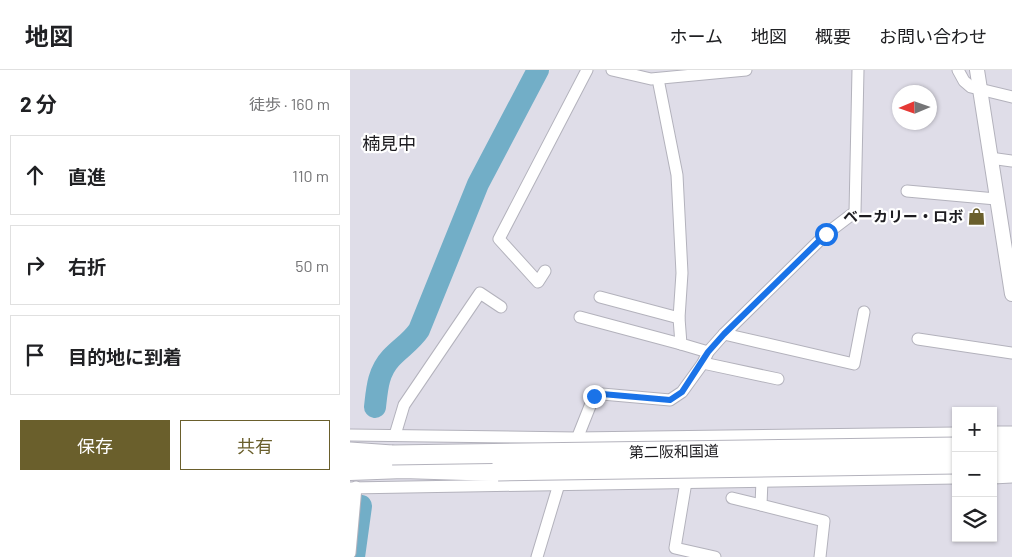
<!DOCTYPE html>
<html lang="ja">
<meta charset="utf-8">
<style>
body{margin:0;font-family:Barlow,"Noto Sans JP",sans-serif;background:#f6f6f6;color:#202124}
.controls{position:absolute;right:15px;bottom:15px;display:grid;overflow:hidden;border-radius:0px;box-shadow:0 1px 4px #0004}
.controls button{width:45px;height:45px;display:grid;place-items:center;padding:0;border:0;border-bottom:1px solid #e0e0e0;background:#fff;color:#202124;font:25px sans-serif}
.compass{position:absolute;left:542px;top:15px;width:45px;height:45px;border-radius:50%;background:#fff;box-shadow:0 1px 4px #0004;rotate:268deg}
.stop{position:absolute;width:15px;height:15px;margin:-11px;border:4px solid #1a73e8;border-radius:50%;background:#fff}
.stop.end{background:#1a73e8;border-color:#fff;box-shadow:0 1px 5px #0008}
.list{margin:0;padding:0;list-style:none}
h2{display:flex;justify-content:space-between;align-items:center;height:65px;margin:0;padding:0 20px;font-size:21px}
h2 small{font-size:16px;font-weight:400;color:#757577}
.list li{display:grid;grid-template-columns:32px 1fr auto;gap:15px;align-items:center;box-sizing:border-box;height:80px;margin:0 10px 10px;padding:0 10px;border:1px solid #e0e0e0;border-radius:0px}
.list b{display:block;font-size:19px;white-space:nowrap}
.list em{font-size:16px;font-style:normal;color:#757577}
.actions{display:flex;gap:10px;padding:15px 20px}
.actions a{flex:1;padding:11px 0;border:1px solid #6a5f2c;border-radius:0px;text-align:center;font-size:18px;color:#6a5f2c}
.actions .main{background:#6a5f2c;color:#fff}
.icon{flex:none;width:28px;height:28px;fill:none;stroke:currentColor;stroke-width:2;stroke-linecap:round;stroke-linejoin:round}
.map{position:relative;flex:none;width:662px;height:487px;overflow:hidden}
header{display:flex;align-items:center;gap:30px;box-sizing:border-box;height:70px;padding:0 25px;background:#fff;border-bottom:1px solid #e0e0e0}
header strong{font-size:24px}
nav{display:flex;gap:28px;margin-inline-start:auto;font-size:18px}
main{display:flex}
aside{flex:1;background:#fff}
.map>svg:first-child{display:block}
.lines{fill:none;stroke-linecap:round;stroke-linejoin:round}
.river{stroke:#72aec7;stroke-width:22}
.minor-casing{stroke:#b3b2bc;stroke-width:13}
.tertiary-casing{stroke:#b3b2bc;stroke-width:16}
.trunk-casing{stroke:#b3b2bc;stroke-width:21}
.motorway-casing{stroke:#b3b2bc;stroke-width:22}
.minor{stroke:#fff;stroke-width:11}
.tertiary{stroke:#fff;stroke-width:14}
.trunk{stroke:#fff;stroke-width:19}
.motorway{stroke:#fff;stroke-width:20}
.trunk-bridge-casing{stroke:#b3b2bc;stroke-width:21;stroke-linecap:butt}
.trunk-bridge{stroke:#fff;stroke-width:19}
.route{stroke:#1a73e8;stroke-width:6}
.labels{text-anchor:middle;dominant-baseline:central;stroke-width:4.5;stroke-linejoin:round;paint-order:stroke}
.poi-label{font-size:15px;font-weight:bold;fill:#1e1d21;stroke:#fff;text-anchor:end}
.street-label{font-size:15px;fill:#1e1d21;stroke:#fff}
.quarter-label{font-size:18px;fill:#1e1d21;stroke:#fff}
</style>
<header>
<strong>地図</strong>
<nav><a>ホーム</a><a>地図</a><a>概要</a><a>お問い合わせ</a></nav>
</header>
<main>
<aside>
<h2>2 分<small>徒歩 · 160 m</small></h2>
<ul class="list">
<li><svg class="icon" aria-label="ahead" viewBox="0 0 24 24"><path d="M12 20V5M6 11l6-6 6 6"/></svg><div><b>直進</b></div><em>110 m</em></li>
<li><svg class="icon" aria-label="right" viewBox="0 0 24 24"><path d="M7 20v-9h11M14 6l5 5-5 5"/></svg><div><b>右折</b></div><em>50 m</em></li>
<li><svg class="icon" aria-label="arrive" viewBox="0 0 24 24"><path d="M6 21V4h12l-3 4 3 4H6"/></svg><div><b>目的地に到着</b></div></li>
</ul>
<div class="actions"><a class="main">保存</a><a>共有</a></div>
</aside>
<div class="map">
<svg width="662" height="487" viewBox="0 0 662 487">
<rect width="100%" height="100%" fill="#dfdde8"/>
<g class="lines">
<g class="river">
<path d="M 25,337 C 27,319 28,302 41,288 C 50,278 61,272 69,260 L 128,114 L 188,0"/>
<polyline points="4,487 11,436"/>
</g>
<defs>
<g id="minor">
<polyline points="262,0 301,9 396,0"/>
<polyline points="608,0 614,11 621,17 662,27"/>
<polyline points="308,9 327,105 332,203 329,248 331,274 358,282"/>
<polyline points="640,88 662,91"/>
<polyline points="557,121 646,129"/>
<polyline points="195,201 188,212 149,169 237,0"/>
<polyline points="250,227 329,248"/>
<polyline points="230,247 331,274"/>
<polyline points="374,264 504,294 514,242"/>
<polyline points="568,269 662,283"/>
<polyline points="353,293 428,309"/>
<polyline points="643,362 662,362"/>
<polyline points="0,365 226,368 606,363"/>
<polyline points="45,365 54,335 130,223 151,237"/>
<polyline points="643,408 662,407"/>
<polyline points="412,410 411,435 474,451 470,487"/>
<polyline points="336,412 325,478 365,487"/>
<polyline points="0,418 606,408"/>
<polyline points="382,428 411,435"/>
<polyline points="0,483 6,417"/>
<polyline points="187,487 209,414 244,326 252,324 320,330 332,322 353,293 358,282 374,264 476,164 505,142 508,0"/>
</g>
<polyline id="tertiary" points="627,0 662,224"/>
<g id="trunk">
<polyline points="643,376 662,376"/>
<polyline points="0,382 42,385"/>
<polyline points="643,394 662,394"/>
</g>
<polyline id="motorway" points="0,400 53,398 148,401"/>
</defs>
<use href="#minor" class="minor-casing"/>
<use href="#tertiary" class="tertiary-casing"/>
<use href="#trunk" class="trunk-casing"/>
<use href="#motorway" class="motorway-casing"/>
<use href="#minor" class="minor"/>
<use href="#tertiary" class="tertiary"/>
<use href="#trunk" class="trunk"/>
<use href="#motorway" class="motorway"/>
<defs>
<g id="trunk-bridge">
<polyline points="42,385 606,377"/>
<polyline points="148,401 606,394"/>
</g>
</defs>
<use href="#trunk-bridge" class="trunk-bridge-casing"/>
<use href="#trunk-bridge" class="trunk-bridge"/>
</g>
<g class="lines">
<polyline class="route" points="244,326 252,324 320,330 332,322 358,282 374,264 476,164"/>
</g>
<defs>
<symbol id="shop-bare" viewBox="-9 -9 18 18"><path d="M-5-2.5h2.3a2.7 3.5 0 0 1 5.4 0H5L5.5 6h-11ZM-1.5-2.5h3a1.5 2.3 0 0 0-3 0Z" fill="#6a5f2c" stroke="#fff" stroke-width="2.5" paint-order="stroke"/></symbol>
</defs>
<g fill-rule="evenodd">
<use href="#shop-bare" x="614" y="134" width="25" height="25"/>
</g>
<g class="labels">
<g class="poi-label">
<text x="613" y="146">ベーカリー・ロボ</text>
</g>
<g class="street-label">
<text transform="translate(324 381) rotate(-1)">第二阪和国道</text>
</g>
<g class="quarter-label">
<text x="39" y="73">楠見中</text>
</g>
</g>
</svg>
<div class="controls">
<button>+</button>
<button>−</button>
<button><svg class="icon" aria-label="layers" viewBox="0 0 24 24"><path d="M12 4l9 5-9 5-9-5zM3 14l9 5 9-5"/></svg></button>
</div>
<svg class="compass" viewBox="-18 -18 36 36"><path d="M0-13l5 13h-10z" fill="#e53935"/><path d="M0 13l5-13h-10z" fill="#757577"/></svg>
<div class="stop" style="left:476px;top:164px"></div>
<div class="stop end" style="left:244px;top:326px"></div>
</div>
</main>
